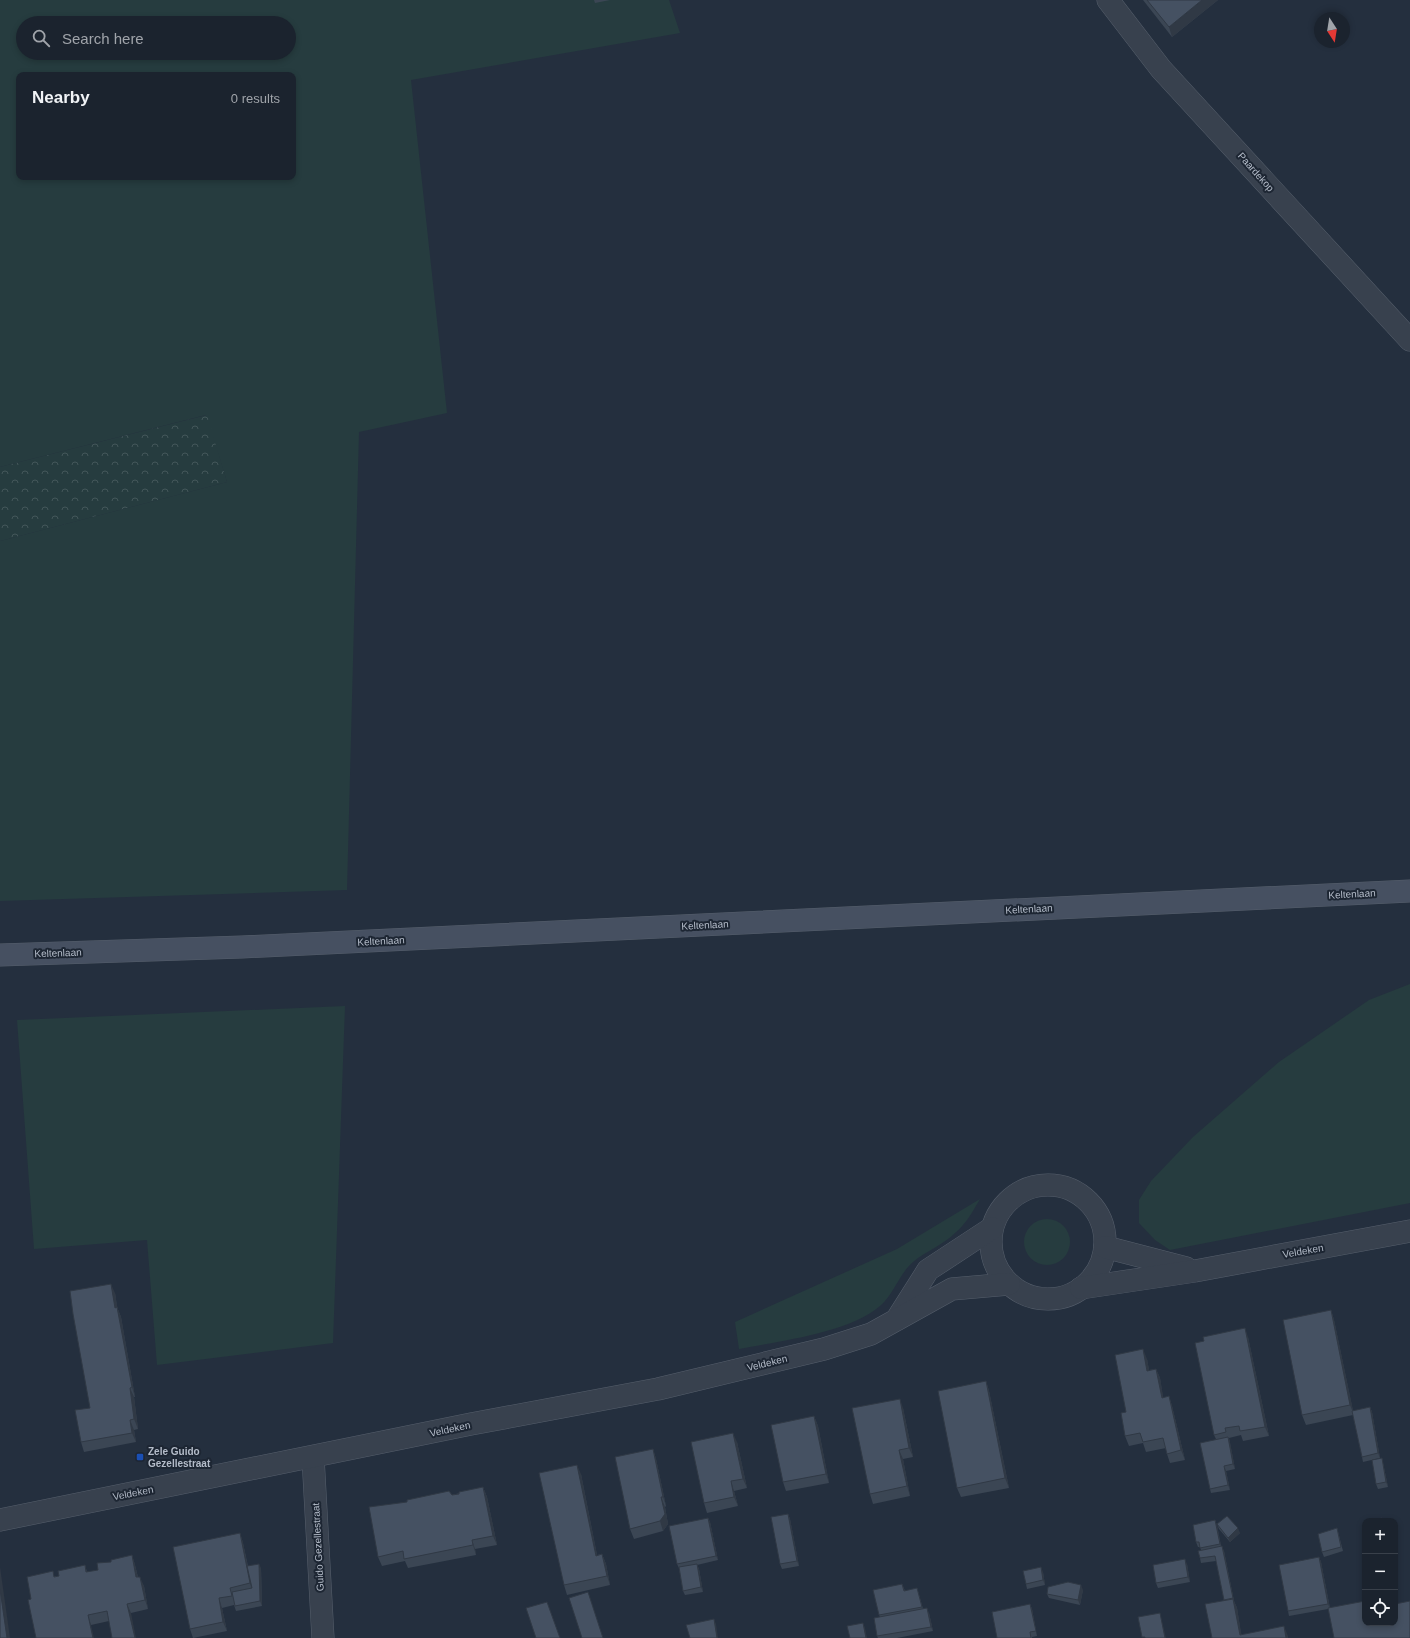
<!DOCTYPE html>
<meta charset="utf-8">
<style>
body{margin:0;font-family:Helvetica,sans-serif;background:#282f3a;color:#f1f3f6}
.controls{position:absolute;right:12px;bottom:12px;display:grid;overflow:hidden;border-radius:8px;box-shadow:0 2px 6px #0003}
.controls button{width:36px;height:36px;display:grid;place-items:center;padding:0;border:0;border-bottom:1px solid #39404a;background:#1b232e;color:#f1f3f6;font:20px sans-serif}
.compass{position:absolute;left:1314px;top:12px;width:36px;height:36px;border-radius:50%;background:#1b232e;box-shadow:0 2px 6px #0003;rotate:168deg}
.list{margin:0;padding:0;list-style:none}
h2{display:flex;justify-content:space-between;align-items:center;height:52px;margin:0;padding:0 16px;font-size:17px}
h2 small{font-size:13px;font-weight:400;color:#a0a4aa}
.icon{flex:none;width:22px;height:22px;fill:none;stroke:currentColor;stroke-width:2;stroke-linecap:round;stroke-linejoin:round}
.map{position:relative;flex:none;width:1410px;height:1638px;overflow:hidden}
.search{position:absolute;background:#1b232e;box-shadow:0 2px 6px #0003;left:16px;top:16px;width:280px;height:44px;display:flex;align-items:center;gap:10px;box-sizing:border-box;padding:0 14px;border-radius:22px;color:#a0a4aa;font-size:15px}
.panel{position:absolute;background:#1b232e;box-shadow:0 2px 6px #0003;left:16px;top:72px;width:280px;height:108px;border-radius:8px}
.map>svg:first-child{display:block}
.grass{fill:#263c3f;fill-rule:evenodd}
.forest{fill:url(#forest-crowns)}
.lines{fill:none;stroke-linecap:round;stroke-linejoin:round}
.street-casing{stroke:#565f6c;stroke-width:23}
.secondary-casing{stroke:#565f6c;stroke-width:23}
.street{stroke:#38414e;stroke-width:22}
.secondary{stroke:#465061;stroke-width:22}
.wall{fill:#3b4654}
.shaded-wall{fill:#303945}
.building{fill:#455162;stroke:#303945}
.transit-dot{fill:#1a4fb4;stroke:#1d2633;stroke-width:1.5}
.labels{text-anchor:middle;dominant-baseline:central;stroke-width:4;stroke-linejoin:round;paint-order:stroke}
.street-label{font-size:10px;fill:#b4bcc9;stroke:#1d2633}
.poi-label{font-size:10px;font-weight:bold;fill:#b4bcc9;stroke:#1d2633;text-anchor:start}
</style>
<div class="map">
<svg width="1410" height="1638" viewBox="0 0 1410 1638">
<defs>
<pattern id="forest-crowns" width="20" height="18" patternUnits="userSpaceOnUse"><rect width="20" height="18" fill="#263c3f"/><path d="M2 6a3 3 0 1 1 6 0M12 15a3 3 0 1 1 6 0" fill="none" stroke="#435659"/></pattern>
</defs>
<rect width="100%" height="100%" fill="#242f3e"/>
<g class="grass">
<path d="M 0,0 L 669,0 L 680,33 L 411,80 L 447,413 L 359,432 L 347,890 L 0,901 L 0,541 L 227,482 L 206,415 L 0,467 ZM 23,23 L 289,23 L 289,53 L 23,53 ZM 19,75 L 293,75 L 293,177 L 19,177 Z"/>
<polygon points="1410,984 1410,1203 1170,1250 1155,1240 1139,1223 1139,1200 1151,1181 1193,1137 1279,1062 1369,1000"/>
<polygon points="345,1006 333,1343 157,1365 147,1240 34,1249 17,1020"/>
<path d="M 980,1199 C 973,1211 966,1224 955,1233 C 943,1245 926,1251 913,1262 C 899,1274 894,1294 880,1306 C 849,1333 779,1341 739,1349 L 735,1322 L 897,1249 Z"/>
<circle cx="1047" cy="1242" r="23"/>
</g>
<polygon class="forest" points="207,415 227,482 0,541 0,467"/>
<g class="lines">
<defs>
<g id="street">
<polyline points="1108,0 1161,69 1410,340"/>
<circle cx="1048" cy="1242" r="57"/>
<polyline points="1105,1247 1186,1268"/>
<polyline points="1081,1288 1195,1271 1410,1231"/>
<polyline points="897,1319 928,1270 992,1228"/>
<polyline points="313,1457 323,1638"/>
<polyline points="0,1520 471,1424 658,1389 824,1349 871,1334 952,1289 1009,1284"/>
</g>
<polyline id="secondary" points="0,955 242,947 1410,891"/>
</defs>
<use href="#street" class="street-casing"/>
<use href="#secondary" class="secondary-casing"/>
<use href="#street" class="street"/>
<use href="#secondary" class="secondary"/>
</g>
<g class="wall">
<polygon points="594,0 610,0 595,3"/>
<polygon points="1143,0 1218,0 1172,37"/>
<polygon points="115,1293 117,1307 121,1317 135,1397 134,1397 138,1429 134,1430 136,1442 84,1452 81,1442 90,1408"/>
<polygon points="1331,1310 1334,1320 1353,1411 1370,1407 1372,1412 1380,1458 1363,1462 1362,1457 1353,1415 1306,1425 1302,1415"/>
<polygon points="1248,1337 1269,1436 1243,1441 1241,1435 1229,1438 1235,1469 1226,1471 1230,1490 1211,1493 1210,1489 1216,1439 1214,1435"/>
<polygon points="1147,1359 1149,1370 1156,1369 1160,1378 1163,1398 1169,1396 1172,1406 1185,1460 1170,1463 1167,1454 1166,1448 1146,1452 1143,1443 1129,1446 1125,1436 1126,1412"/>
<polygon points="986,1381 989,1391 1009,1488 961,1497 957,1488"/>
<polygon points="903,1408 913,1457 903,1459 910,1496 873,1504 870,1494"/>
<polygon points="814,1416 818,1426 829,1483 786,1491 783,1482"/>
<polygon points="737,1442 747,1488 734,1491 738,1506 707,1513 704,1503"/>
<polygon points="653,1449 656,1459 666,1506 665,1507 668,1524 663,1531 634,1539 630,1529"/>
<polygon points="1382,1458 1383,1463 1388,1487 1378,1489 1376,1484"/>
<polygon points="581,1474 597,1555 602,1554 606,1564 610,1585 567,1595 564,1585"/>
<polygon points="483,1487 487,1497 497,1545 475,1549 476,1555 408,1568 405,1561 382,1566 378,1557 452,1495"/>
<polygon points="788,1514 790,1519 799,1566 782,1569 780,1564"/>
<polygon points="708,1518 710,1522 718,1560 697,1565 699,1569 703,1592 685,1595 683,1591 679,1568 677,1564"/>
<polygon points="1215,1520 1217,1525 1221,1546 1224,1551 1234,1601 1237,1608 1241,1634 1288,1636 1288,1638 1212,1638 1224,1600 1216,1561 1201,1563 1200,1558 1201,1550 1200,1547 1198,1547 1196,1542"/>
<polygon points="1217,1524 1240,1533 1230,1542 1219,1529"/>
<polygon points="1337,1528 1343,1551 1324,1557 1322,1552"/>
<polygon points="240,1533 243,1543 248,1566 261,1568 262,1606 236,1611 234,1605 222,1608 227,1631 193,1638 190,1629"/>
<polygon points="132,1555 135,1565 138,1577 144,1586 148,1609 131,1613 109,1621 91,1625 31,1599 55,1576 59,1576 85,1565 87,1572 98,1570 111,1562"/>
<polygon points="1319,1557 1321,1562 1330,1608 1410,1638 1328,1609 1289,1616 1288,1611"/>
<polygon points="1187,1564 1190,1582 1158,1588 1156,1583"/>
<polygon points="1043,1572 1045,1585 1027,1589 1026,1584"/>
<polygon points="902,1584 905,1591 917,1588 923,1609 929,1613 933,1631 897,1638 878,1638 877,1636 880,1617 879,1615"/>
<polygon points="1083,1590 1080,1605 1049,1598 1047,1594"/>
<polygon points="1030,1604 1032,1609 1037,1636 1032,1637 1032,1638 997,1638"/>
</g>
<g class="shaded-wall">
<polygon points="1202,0 1218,0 1172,37 1169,27"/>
<polygon points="111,1284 115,1293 119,1317 115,1308"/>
<polygon points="117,1307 121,1317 135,1397 132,1387"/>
<polygon points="1331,1310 1334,1320 1354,1415 1350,1405"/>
<polygon points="1245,1328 1248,1337 1269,1436 1265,1427"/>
<polygon points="1143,1349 1147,1359 1151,1380 1147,1371"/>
<polygon points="1156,1369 1160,1378 1165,1407 1162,1398"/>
<polygon points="986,1381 989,1391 1009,1488 1005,1478"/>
<polygon points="130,1388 134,1397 138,1429 134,1419"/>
<polygon points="1169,1396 1172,1406 1185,1460 1181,1450"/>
<polygon points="900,1399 903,1408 913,1457 909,1448"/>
<polygon points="1370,1407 1372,1412 1380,1458 1378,1453"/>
<polygon points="814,1416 818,1426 829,1483 826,1474"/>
<polygon points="130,1420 134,1430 136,1442 132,1433"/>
<polygon points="733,1433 737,1442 747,1488 743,1479"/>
<polygon points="1228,1437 1230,1442 1235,1469 1233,1464"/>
<polygon points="653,1449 656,1459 666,1506 663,1497"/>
<polygon points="899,1450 903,1459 910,1496 907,1486"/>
<polygon points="1382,1458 1383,1463 1388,1487 1386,1482"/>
<polygon points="577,1465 581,1474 599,1565 596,1556"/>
<polygon points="1224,1466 1226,1471 1230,1490 1228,1485"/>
<polygon points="731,1481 734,1491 738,1506 734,1497"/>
<polygon points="483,1487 487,1497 497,1545 493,1536"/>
<polygon points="661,1497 665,1507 668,1524 663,1531 660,1521"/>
<polygon points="788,1514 790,1519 799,1566 797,1561"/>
<polygon points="708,1518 710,1522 718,1560 716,1556"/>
<polygon points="1215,1520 1217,1525 1221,1549 1220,1544"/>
<polygon points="1238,1528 1240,1533 1230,1542 1228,1538"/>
<polygon points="240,1533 243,1543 253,1593 250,1583"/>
<polygon points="472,1540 475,1549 476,1555 473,1545"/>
<polygon points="1222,1546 1224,1551 1234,1601 1237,1608 1242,1638 1240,1635"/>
<polygon points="602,1554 606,1564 610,1585 607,1576"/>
<polygon points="132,1555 135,1565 140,1587 136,1577"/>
<polygon points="1319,1557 1321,1562 1330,1609 1328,1604"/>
<polygon points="1185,1559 1187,1564 1190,1582 1188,1577"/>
<polygon points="259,1564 261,1568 262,1606 260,1601"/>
<polygon points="697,1564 699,1569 703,1592 701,1587"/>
<polygon points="0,1567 10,1638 7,1638 0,1589"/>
<polygon points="1041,1567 1043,1572 1045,1585 1043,1580"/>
<polygon points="140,1577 144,1586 148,1609 145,1600"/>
<polygon points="1081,1585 1083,1590 1080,1605 1078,1600"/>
<polygon points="219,1598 222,1608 227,1631 223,1622"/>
<polygon points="127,1604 131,1613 136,1638 135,1638"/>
<polygon points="1030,1604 1032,1609 1037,1636 1036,1631"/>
<polygon points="927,1608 929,1613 933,1631 931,1627"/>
<polygon points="1160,1613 1161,1618 1166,1638 1165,1638"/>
<polygon points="88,1615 91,1625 94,1638 93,1638"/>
<polygon points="714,1619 716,1624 718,1638 717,1638"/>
<polygon points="863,1623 865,1628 867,1638 866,1638"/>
<polygon points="1284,1626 1288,1636 1288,1638 1286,1638"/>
</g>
<g class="building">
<polygon points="1147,0 1202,0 1169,27"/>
<polygon points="111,1284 115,1308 117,1307 132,1387 130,1388 134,1419 130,1420 132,1433 81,1442 75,1410 90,1408 73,1314 70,1291"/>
<polygon points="1331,1310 1350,1405 1302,1415 1283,1320"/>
<polygon points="1245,1328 1265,1427 1240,1431 1239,1426 1225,1428 1226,1432 1214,1435 1195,1343 1204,1341 1203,1337"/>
<polygon points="1143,1349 1147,1371 1156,1369 1162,1398 1169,1396 1181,1450 1167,1454 1163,1438 1143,1442 1140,1433 1125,1436 1121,1413 1126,1412 1115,1355"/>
<polygon points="986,1381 1005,1478 957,1488 938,1391"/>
<polygon points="900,1399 909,1448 899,1450 907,1486 870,1494 852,1408"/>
<polygon points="1370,1407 1378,1453 1362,1457 1352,1411"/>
<polygon points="814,1416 826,1474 783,1482 771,1425"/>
<polygon points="733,1433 743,1479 731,1481 734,1497 704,1503 691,1442"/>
<polygon points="1228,1437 1233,1464 1224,1466 1228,1485 1210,1489 1200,1443"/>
<polygon points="653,1449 663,1497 661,1497 665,1514 660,1521 630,1529 615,1457"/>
<polygon points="1382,1458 1386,1482 1376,1484 1372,1460"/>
<polygon points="577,1465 596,1556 602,1554 607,1576 564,1585 539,1473"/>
<polygon points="483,1487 493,1536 472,1540 473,1545 404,1559 403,1551 378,1557 369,1507 407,1502 407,1500 449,1491 452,1495 459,1494 459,1492"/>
<polygon points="788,1514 797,1561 780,1564 771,1517"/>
<polygon points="1227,1516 1238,1528 1228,1538 1217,1524"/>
<polygon points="708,1518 716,1556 677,1564 669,1526"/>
<polygon points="1382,1518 1383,1521 1369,1521"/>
<polygon points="1215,1520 1220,1544 1200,1548 1199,1542 1196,1542 1193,1525"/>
<polygon points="1337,1528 1341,1547 1322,1552 1318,1534"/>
<polygon points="240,1533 250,1583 230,1588 232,1596 219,1598 223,1622 190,1629 173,1547"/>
<polygon points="1222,1546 1233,1598 1224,1600 1215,1556 1200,1558 1198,1551"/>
<polygon points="132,1555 136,1577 140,1577 145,1600 127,1604 135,1638 112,1638 107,1611 88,1615 93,1638 36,1638 28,1600 31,1599 27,1577 53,1571 54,1577 59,1576 58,1571 85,1565 86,1572 98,1570 97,1563 111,1562 111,1560"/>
<polygon points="1319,1557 1328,1604 1288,1611 1279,1565"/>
<polygon points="1185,1559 1188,1577 1156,1583 1153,1565"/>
<polygon points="259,1564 260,1601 235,1606 232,1592 252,1588 247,1566"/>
<polygon points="697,1564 701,1587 683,1591 679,1567"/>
<polygon points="1041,1567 1043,1580 1026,1584 1023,1571"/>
<polygon points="1068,1582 1081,1585 1078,1600 1047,1594 1048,1587"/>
<polygon points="902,1584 904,1591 917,1588 922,1607 879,1615 873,1590"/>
<polygon points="0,1589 7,1638 0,1638"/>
<polygon points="588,1592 603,1638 582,1638 569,1598"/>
<polygon points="1233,1599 1240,1635 1284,1626 1286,1638 1212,1638 1205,1604"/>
<polygon points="1365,1601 1365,1623 1395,1623 1395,1604 1410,1601 1410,1638 1334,1638 1328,1608"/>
<polygon points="547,1602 560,1638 536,1638 526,1608"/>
<polygon points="1030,1604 1036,1631 1030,1632 1031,1638 997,1638 992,1612"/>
<polygon points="927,1608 931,1627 877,1636 874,1618"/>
<polygon points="1160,1613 1165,1638 1145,1638 1145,1637 1142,1637 1138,1617"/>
<polygon points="714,1619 717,1638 690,1638 686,1625"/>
<polygon points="863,1623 866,1638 850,1638 847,1626"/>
</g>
<rect class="transit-dot" x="136" y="1453" width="8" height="8" rx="2"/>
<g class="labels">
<g class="street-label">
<text transform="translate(1256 172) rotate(48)">Paardekop</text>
<text transform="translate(1352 894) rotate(-3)">Keltenlaan</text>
<text transform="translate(1029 909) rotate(-3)">Keltenlaan</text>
<text transform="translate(705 925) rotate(-3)">Keltenlaan</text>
<text transform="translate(381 941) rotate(-3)">Keltenlaan</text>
<text transform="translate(58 953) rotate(-2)">Keltenlaan</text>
<text transform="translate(1303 1251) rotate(-10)">Veldeken</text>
<text transform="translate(767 1363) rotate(-14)">Veldeken</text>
<text transform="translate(450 1429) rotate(-12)">Veldeken</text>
<text transform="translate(133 1493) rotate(-11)">Veldeken</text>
<text transform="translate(318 1547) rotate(-93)">Guido Gezellestraat</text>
</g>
<g class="poi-label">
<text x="148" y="1451">Zele Guido<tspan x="148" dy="12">Gezellestraat</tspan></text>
</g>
</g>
</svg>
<div class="controls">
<button>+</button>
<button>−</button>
<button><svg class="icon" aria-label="locate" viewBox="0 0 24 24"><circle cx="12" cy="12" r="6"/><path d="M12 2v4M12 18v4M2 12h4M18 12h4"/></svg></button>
</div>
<svg class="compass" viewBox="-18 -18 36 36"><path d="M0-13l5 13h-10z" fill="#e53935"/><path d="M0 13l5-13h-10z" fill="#a0a4aa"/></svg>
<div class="search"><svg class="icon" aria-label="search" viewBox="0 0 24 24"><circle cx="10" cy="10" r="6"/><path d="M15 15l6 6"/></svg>Search here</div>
<section class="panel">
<h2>Nearby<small>0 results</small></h2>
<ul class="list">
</ul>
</section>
</div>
